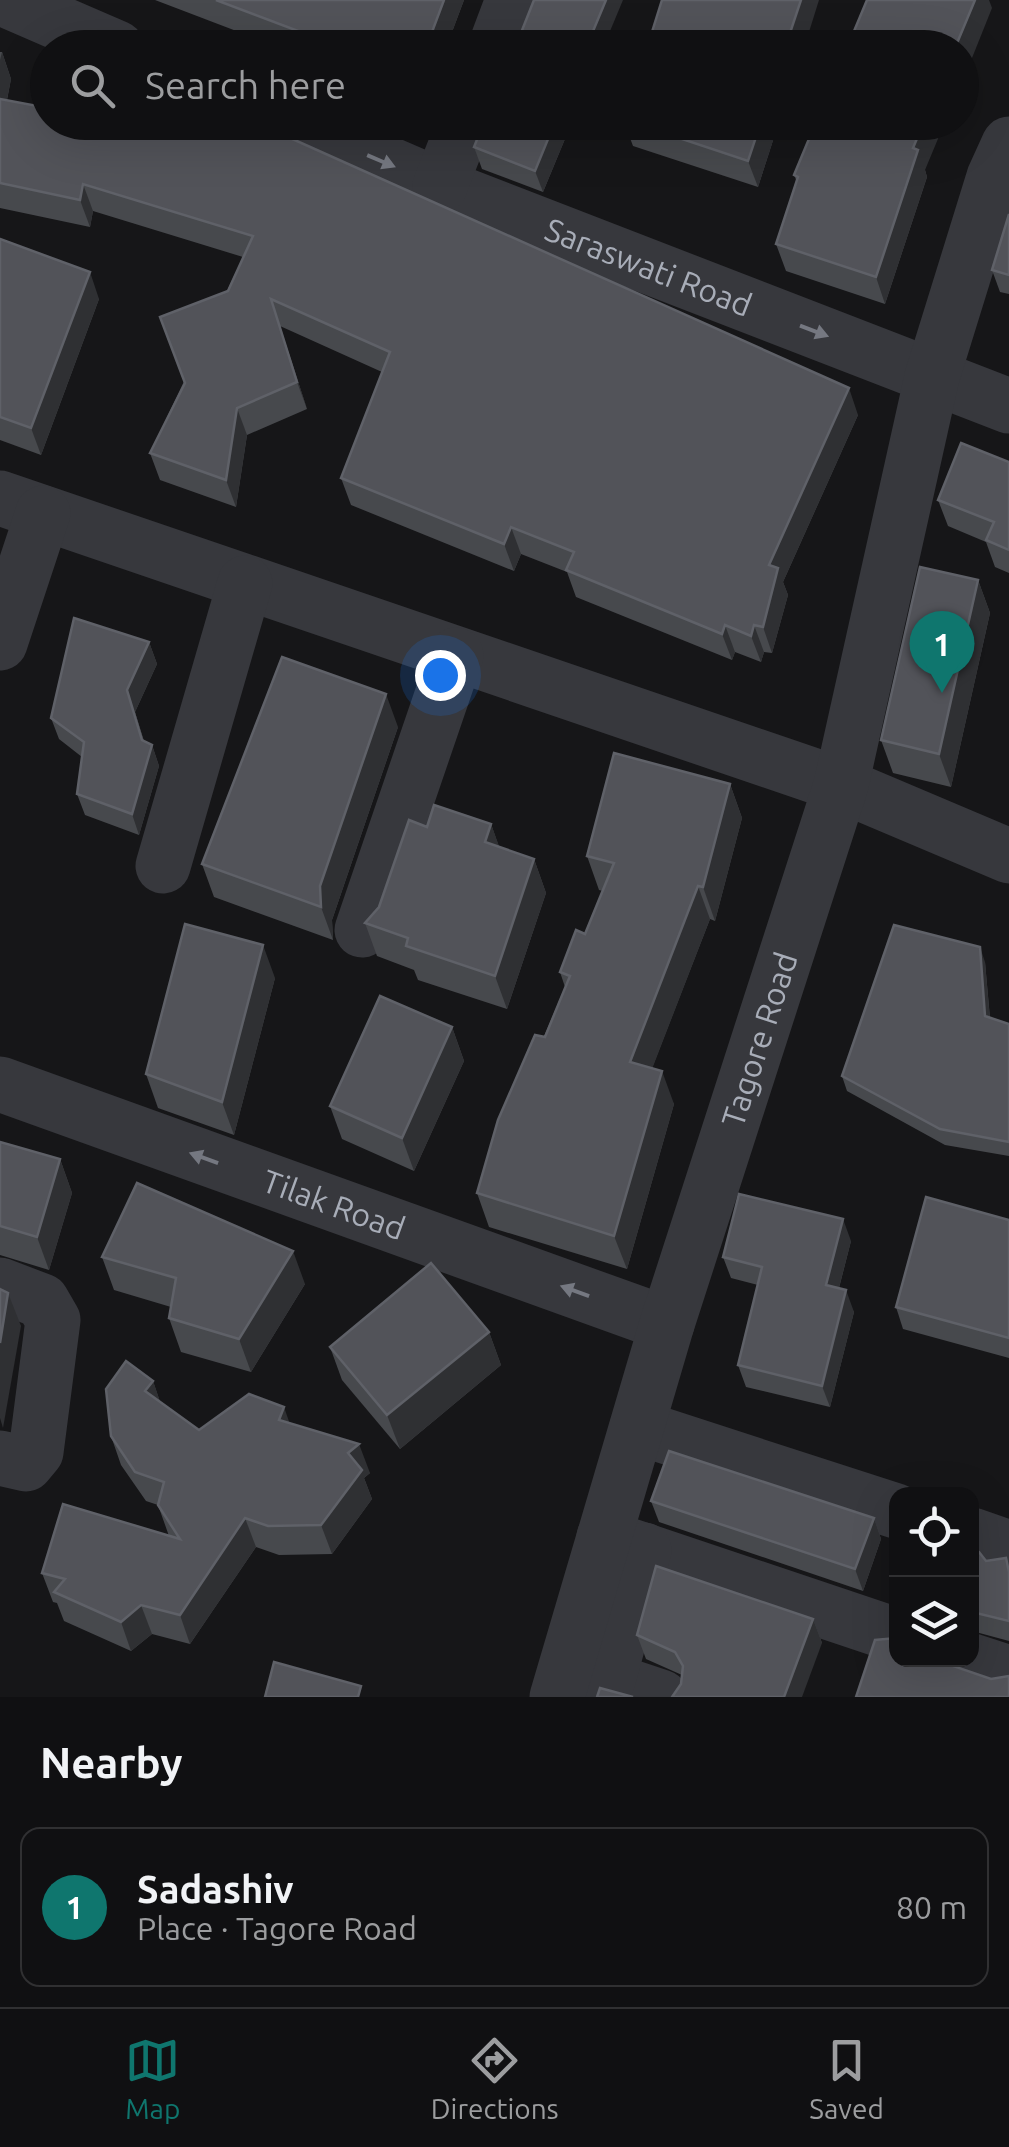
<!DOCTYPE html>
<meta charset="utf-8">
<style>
body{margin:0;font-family:Ubuntu,sans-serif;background:#1e1e20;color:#f1f3f6}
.controls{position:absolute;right:30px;bottom:30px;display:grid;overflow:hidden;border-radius:20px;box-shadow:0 10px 40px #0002}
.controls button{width:90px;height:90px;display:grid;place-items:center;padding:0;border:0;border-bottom:2px solid #303032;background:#101012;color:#f1f3f6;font:50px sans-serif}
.you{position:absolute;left:440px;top:675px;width:35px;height:35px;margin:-25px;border:8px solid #fff;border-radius:50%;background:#1a73e8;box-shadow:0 0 0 15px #1a73e833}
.badge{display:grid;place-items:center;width:65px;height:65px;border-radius:50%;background:#0f766e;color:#fff;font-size:32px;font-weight:700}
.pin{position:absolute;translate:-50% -82px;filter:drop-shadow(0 2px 5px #0008)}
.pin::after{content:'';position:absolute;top:52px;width:35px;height:30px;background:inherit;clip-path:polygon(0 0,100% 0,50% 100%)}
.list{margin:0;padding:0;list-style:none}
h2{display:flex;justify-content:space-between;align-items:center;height:130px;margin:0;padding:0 40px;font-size:42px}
h2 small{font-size:32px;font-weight:400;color:#9c9d9f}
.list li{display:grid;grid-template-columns:65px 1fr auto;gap:30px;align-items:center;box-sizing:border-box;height:160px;margin:0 20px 20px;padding:0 20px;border:2px solid #303032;border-radius:20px}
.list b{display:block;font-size:38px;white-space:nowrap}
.list p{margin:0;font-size:32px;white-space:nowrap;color:#9c9d9f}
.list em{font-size:32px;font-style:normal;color:#9c9d9f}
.icon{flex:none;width:55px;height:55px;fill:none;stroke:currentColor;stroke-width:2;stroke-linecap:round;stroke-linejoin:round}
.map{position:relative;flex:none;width:1009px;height:1697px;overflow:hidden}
.search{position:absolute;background:#101012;box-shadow:0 10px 40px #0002;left:30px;right:30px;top:30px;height:110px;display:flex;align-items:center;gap:25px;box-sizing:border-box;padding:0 35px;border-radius:55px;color:#9c9d9f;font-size:38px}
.sheet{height:310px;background:#101012}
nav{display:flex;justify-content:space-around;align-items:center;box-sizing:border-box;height:140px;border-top:2px solid #303032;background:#101012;font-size:28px;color:#9c9d9f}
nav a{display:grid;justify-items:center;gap:5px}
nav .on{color:#0f766e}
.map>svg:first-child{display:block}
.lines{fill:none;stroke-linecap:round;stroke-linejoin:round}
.minor{stroke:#37383d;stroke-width:55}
.wall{fill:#47494d}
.shaded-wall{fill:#2f3033}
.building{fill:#525359;stroke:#5f6168;stroke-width:2.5}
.oneway{fill:#757881}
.labels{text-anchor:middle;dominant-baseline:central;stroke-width:8;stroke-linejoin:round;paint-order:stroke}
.street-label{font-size:32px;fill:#a8adb8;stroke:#111113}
</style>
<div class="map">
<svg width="1009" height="1697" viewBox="0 0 1009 1697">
<rect width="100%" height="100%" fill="#161618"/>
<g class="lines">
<g class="minor">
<polyline points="6,0 117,48"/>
<polyline points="495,48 513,0"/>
<path id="s1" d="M 292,122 L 440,186 L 1009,406"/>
<polyline points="440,186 465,122"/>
<polyline points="0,498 841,785 1009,856"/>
<polyline points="0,643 43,513"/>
<polyline points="163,866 245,583"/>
<polyline points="362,930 456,655"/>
<path id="s2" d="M 0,1084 L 667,1324"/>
<polyline points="0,1285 42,1301 53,1320 36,1452 26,1464 0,1458"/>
<polyline points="637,1427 896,1511"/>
<polyline points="972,1535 1009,1548"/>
<polyline points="604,1537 896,1635"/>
<polyline points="969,1660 1009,1673"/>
<polyline points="574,1668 661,1697"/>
<polyline points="608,1680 644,1550"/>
<path id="s3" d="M 557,1697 L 667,1324 L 841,785 L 932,377 L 994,177 L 1009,144"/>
</g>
</g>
<g class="wall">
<polygon points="155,0 464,0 446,48 281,48"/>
<polygon points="0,52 2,52 11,79 7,100 858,415 783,582 788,595 772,653 764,652 761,662 735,652 732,660 576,597 567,572 521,554 514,571 351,505 341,478 382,372 280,326 307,409 247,435 236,507 160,480 150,453 243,257 93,211 90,227 0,208"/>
<polygon points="484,122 572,122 543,192 482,169 474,147"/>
<polygon points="624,122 779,122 758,187 633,146"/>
<polygon points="925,170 927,177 885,304 786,271 776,244 797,182 794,175"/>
<polygon points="1009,214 1009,294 1000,292 992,270"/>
<polygon points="0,239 99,299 41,455 0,440"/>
<polygon points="1009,462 1009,573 995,567 986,542 948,526 938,500"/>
<polygon points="978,580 990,613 951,787 893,773 881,740"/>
<polygon points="149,642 157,664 135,712 144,741 152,745 159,766 139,835 85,815 77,794 82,757 59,739 51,718"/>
<polygon points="398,727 332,920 333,940 214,897 202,864"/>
<polygon points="730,784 742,818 715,921 710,919 652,1068 674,1104 627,1269 489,1227 477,1193 565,987 560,972 585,934 603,891 599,890 587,856"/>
<polygon points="491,824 499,847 534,859 546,893 507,1009 418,980 414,970 377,956 365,923 379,907 427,827"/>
<polygon points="985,962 990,1018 1009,1024 1009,1156 945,1145 847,1091 842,1076"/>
<polygon points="275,978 234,1135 158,1108 146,1074"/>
<polygon points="452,1027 464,1061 414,1171 342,1139 330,1106"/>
<polygon points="0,1142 60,1159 72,1193 49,1270 0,1255"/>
<polygon points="1009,1220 1009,1358 903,1329 896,1307"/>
<polygon points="851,1241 839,1288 854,1312 830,1407 746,1387 738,1365 758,1285 731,1278 723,1257"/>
<polygon points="102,1257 305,1284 251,1372 181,1352 169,1318 171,1307 114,1290"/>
<polygon points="489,1332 501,1365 400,1449 342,1380 330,1347"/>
<polygon points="153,1381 160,1402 199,1430 290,1423 370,1473 364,1478 372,1499 332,1554 279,1555 256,1547 190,1644 152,1634 131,1651 64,1621 57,1603 53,1602 42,1573 169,1536 158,1505 146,1501 121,1465 111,1436"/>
<polygon points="651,1501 874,1518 881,1539 863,1591 659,1522"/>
<polygon points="972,1553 986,1561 1009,1566 1009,1641 972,1631"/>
<polygon points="813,1619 822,1643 681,1684 682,1675 646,1659 637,1635"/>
</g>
<g class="shaded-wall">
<polygon points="444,0 464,0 446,48 426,48"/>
<polygon points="606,0 623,0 603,48 586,48"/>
<polygon points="801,0 819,0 804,48 785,48"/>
<polygon points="975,0 989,0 992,8 962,83 962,48 955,48"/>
<polygon points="2,52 11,79 2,124 0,119 0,60"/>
<polygon points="555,122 572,122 543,192 535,171"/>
<polygon points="761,122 779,122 758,187 748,161"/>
<polygon points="924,122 945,122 925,170 927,177 885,304 876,277 913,148"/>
<polygon points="83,184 93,211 90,227 80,200"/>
<polygon points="90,272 99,299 41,455 31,428"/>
<polygon points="271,299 280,326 307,409 297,382"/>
<polygon points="849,388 858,415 783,582 788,595 772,653 763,627 769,565"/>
<polygon points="237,408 247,435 236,507 226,480"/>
<polygon points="511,527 521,554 514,571 504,544"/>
<polygon points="978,580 990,613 951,787 939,754"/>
<polygon points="725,625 735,652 732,660 722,634"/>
<polygon points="754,625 764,652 761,662 751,636"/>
<polygon points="149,642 157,664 135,712 148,756 152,745 159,766 139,835 132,814 142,740 127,690"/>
<polygon points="386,694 398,727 332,920 333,940 321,907 320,886"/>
<polygon points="730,784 742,818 715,921 703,887"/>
<polygon points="491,824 503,857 485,842"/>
<polygon points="534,859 546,893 507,1009 495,976"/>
<polygon points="698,886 710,919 642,1095 630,1062"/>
<polygon points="263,945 275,978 234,1135 222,1102"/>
<polygon points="980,947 985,962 991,1031 985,1016"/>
<polygon points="452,1027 464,1061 414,1171 402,1138"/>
<polygon points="662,1071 674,1104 627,1269 614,1236"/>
<polygon points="60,1159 72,1193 49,1270 37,1237"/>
<polygon points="843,1219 851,1241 834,1307 826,1285"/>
<polygon points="293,1251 305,1284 251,1372 239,1339"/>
<polygon points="846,1290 854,1312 830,1407 822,1386"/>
<polygon points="8,1293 21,1326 3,1428 0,1418 0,1343"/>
<polygon points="489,1332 501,1365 400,1449 387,1415"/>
<polygon points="153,1381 163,1410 145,1391"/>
<polygon points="284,1407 294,1436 279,1420"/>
<polygon points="359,1444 370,1473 364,1478 372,1499 332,1554 321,1525 348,1453"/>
<polygon points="245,1518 256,1547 190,1644 180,1615"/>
<polygon points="874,1518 881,1539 863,1591 855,1569"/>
<polygon points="141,1605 152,1634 131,1651 121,1622"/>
<polygon points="813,1619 822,1643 802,1697 784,1697"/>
</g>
<g class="building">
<polygon points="216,0 444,0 426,48 343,48"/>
<polygon points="534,0 606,0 586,48 515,48"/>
<polygon points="662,0 801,0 785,48 647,48"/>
<polygon points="867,0 975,0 955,48 847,48"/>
<polygon points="0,99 48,108 48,122 116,122 149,129 151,122 246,122 279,133 849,388 769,565 778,568 763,627 754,625 751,636 725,625 722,634 566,570 574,552 511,527 504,544 341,478 390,352 271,299 297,382 237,408 226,480 150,453 185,383 160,317 228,291 253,236 83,184 80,200 0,183"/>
<polygon points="484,122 555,122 535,171 474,147"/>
<polygon points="631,122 761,122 748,161"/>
<polygon points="816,122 924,122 913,148 918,150 876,277 776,244 798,177 794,175"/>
<polygon points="1009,214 1009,275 992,270"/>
<polygon points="0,239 90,272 31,428 0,417"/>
<polygon points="961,443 1009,462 1009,550 986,540 994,522 938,500"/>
<polygon points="920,567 978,580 939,754 881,740"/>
<polygon points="74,618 149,642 127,690 142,740 152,745 132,814 77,794 84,742 51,718"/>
<polygon points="282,657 386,694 320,886 321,907 202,864"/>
<polygon points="614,753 730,784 703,887 698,886 630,1062 662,1071 614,1236 477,1193 498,1120 535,1035 545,1037 570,976 560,972 576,930 585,934 614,863 587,856"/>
<polygon points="434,805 491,824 485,842 534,859 495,976 406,946 408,938 365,923 379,907 409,820 427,827"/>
<polygon points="185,924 263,945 222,1102 146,1074"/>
<polygon points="894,925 980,947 985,1016 1009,1024 1009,1142 940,1129 842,1076"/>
<polygon points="380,996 452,1027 402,1138 330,1106"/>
<polygon points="0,1142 60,1159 37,1237 0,1226"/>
<polygon points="137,1183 293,1251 239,1339 169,1318 176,1278 102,1257"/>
<polygon points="739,1194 843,1219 826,1285 846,1290 822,1386 738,1365 762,1267 723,1257"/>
<polygon points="926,1197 1009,1220 1009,1338 896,1307"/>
<polygon points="431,1263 489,1332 387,1415 330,1347"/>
<polygon points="0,1289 8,1293 0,1343"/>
<polygon points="126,1361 153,1381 145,1391 199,1430 249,1394 284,1407 279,1420 359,1444 348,1453 362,1470 321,1525 268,1526 245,1518 180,1615 141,1605 121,1622 54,1592 65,1579 42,1573 63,1504 180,1539 158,1505 164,1482 135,1472 111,1436 106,1389"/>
<polygon points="669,1451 874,1518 855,1569 651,1501"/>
<polygon points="979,1552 986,1561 1006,1558 1009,1572 1009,1621 972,1612 972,1553"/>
<polygon points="656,1566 813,1619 784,1697 672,1697 681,1684 683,1666 675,1652 637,1635"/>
<polygon points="896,1638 896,1660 944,1660 950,1665 991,1679 1009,1676 1009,1697 856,1697 875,1640"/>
<polygon points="274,1662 361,1686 358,1697 265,1697"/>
<polygon points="600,1688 633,1697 597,1697"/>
</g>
<defs><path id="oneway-solid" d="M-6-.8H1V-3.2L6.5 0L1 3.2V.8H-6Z" transform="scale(2.5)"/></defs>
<g class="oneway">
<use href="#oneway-solid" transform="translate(381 161) rotate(23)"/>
<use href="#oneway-solid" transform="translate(814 331) rotate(21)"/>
<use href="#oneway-solid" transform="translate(204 1158) rotate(-160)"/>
<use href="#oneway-solid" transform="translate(575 1291) rotate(-160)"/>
</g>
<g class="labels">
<g class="street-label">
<text stroke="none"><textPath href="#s1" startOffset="385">Saraswati Road</textPath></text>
<text stroke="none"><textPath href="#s3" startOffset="688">Tagore Road</textPath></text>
<text stroke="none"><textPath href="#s2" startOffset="355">Tilak Road</textPath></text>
</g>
</g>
</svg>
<div class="controls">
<button><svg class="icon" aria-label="locate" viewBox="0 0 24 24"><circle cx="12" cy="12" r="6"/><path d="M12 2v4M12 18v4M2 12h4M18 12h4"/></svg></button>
<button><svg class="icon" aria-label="layers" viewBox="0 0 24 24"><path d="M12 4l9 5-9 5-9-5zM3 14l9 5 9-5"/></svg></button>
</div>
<div class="you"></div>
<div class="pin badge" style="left:942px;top:693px">1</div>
<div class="search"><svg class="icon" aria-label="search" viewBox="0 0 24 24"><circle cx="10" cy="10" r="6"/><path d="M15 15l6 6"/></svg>Search here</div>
</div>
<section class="sheet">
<h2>Nearby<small></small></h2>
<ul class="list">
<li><span class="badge">1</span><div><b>Sadashiv</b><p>Place · Tagore Road</p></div><em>80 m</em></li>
</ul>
</section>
<nav>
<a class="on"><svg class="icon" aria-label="map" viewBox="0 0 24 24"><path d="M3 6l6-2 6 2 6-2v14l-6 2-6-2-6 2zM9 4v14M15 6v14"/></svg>Map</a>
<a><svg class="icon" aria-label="directions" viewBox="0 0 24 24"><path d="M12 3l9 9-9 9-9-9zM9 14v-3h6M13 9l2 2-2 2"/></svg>Directions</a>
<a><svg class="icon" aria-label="saved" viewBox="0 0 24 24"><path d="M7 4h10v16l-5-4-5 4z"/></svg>Saved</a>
</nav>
